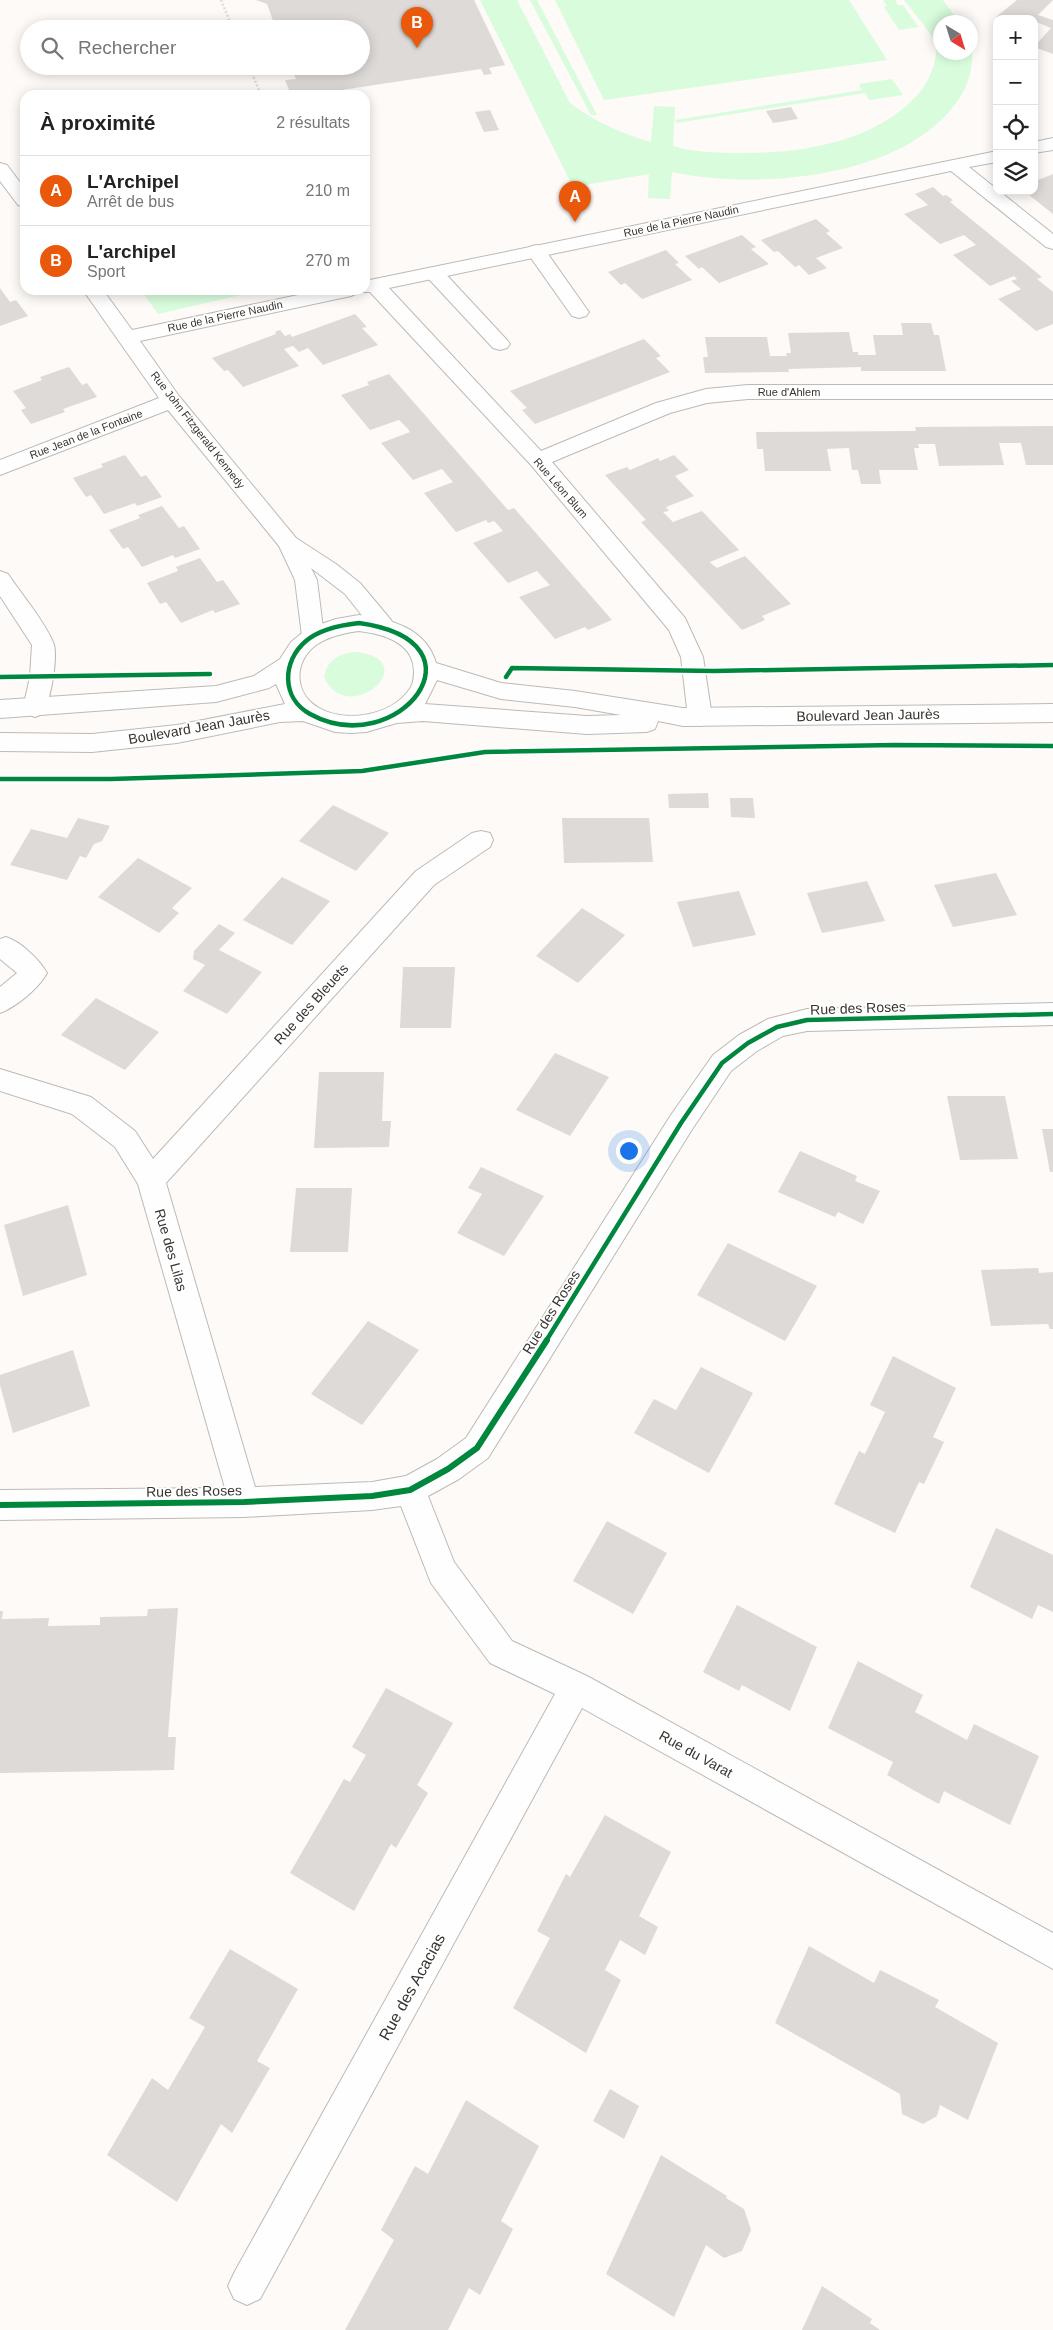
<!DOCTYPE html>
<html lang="fr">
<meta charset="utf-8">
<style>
body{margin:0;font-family:Arial,sans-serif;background:#f6f6f6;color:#222}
.controls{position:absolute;right:15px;top:15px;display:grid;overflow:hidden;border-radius:10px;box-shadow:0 2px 12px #0003}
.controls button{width:45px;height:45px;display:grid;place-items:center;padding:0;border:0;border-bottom:1px solid #e0e0e0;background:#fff;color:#222;font:25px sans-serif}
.compass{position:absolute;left:933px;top:15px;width:45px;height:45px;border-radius:50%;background:#fff;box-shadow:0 2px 12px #0003;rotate:142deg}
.you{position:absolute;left:628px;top:1150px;width:18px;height:18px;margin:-12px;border:4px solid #fff;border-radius:50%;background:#1a73e8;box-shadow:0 0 0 8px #1a73e833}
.badge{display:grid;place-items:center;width:32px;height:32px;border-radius:50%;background:#ea580c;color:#fff;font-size:16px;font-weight:700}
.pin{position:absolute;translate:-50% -41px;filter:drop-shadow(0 1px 2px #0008)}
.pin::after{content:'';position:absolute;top:26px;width:18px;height:15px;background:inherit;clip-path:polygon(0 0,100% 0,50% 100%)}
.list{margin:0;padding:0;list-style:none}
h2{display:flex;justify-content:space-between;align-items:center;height:65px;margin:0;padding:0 20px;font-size:21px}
h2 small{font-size:16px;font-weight:400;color:#767676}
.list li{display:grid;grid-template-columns:32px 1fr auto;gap:15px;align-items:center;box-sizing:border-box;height:70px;padding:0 20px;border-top:1px solid #e0e0e0}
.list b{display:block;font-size:19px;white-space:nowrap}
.list p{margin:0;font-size:16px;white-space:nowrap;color:#767676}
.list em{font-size:16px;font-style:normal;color:#767676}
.icon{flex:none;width:28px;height:28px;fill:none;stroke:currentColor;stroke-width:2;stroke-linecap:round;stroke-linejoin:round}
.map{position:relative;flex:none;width:1053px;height:2330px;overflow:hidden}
.search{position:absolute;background:#fff;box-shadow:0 2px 12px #0003;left:20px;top:20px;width:350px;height:55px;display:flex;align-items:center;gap:12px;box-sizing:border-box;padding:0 18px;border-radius:28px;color:#767676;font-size:19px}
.panel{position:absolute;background:#fff;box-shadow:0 2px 12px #0003;left:20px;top:90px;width:350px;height:205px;border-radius:15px}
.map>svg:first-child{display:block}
.green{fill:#d9fcdd}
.building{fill:#dedad8}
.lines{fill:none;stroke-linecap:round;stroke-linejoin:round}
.service-casing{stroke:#bdbab6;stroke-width:2}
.minor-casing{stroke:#bdbab6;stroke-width:2}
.tertiary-casing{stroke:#bdbab6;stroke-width:2}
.path{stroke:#dedddc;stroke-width:2.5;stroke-dasharray:2 2;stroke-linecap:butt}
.service{fill:#fffefe;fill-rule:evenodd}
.minor{fill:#fffefe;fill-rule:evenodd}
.tertiary{fill:#fffefe;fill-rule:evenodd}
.cycleway-far1-casing{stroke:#fff;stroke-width:8}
.cycleway-casing{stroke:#fff;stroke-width:9}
.cycleway-far1{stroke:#00873e;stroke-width:4.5}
.cycleway{stroke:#00873e;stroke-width:6}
.labels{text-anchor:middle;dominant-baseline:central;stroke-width:4;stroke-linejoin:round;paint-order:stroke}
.far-street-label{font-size:11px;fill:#38342f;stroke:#fff}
.street-label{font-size:14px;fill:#38342f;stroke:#fff}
.near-street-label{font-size:16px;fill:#38342f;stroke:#fff}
</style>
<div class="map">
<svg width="1053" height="2330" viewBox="0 0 1053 2330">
<rect width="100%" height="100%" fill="#fdfaf7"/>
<g class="green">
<path d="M 480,0 L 517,0 L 570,103 C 594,121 622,134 651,142 L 654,106 L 675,107 L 673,146 C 692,152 716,153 737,153 C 802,154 882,142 924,87 C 931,76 939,56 935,43 C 932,33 911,10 904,0 L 943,0 L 959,22 L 940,22 L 940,52 L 970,52 L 971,43 C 975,65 969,86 956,103 C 901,179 756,190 672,172 L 670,199 L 648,198 L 649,174 L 573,187 Z"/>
<polygon points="530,0 537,0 597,115 591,115"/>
<polygon points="555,0 849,0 887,60 604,100"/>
<polygon points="883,0 895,0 898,5 903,5 918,27 899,30 884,7 887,6"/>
<polygon points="892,79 903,95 869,100 865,93 677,123 675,120 862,90 859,84"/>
<polygon points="141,290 262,290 158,314"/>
<path d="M 357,652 C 426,661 346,729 324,677 C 327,659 341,653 357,652 Z"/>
</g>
<g class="building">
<polygon points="256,0 474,0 505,65 489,68 492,74 484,75 481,69 308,95 291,95 285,80 296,79 291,66 361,66 361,29 276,29 267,4"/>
<polygon points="1017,0 1053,0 1038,15 1053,20 1053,54 1034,47 1051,28 1034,21 1034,19 996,17"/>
<polygon points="791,107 798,119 773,123 766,111"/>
<polygon points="490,110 499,130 484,132 475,112"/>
<polygon points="1053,174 1053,214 1024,191 1034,191 1034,178 1038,180"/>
<polygon points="933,187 943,196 946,195 953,200 950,202 1042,277 1037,279 1053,292 1053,324 1036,331 998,299 1021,289 1011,281 1017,279 1014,276 990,286 953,255 976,245 964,235 940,244 904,214 928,205 915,194"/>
<polygon points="816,219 830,231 826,233 843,248 816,258 827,268 809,275 799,265 795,267 778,251 774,252 761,240"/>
<polygon points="742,235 756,247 751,249 769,264 719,283 702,267 699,269 685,256"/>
<polygon points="666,250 679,263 675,264 692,280 642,299 625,283 621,285 608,272"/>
<polygon points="0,288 10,302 16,300 28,316 0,326"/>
<polygon points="355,314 367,327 362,328 378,345 323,365 308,348 299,352 293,346 284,349 299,366 243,387 228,370 224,371 212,358 276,334 275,332 280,330 285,336 290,334 292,337"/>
<polygon points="901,323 931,323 934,335 939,335 946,371 861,371 861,367 788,369 789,372 783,372 705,373 703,357 708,357 705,337 767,337 770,356 787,356 786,353 791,353 788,333 849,332 853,352 858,352 858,355 876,355 873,335 903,335"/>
<polygon points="644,339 661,356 656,358 670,372 535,424 522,410 527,408 510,391"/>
<polygon points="69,367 82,385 87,383 97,397 63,409 65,412 31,424 21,410 26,408 13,391 42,380 40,377"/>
<polygon points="389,374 508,510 514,508 612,620 588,630 585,627 555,639 519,597 550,585 547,582 537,571 508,583 473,543 503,531 497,524 494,521 488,523 486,520 456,532 424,493 453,482 442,469 413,480 381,443 410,432 408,429 399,420 370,430 341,395 369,385 367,382"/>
<polygon points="1053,426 1053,465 1026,465 1021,443 999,443 1004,465 939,466 935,444 918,444 919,448 914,448 918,470 879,470 881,484 861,484 858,470 852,470 849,448 827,449 831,471 765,471 763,449 757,449 756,432 916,431 915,427"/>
<polygon points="125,455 141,477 146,475 162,497 137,506 135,503 104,514 91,495 86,497 73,478 103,467 101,464"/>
<polygon points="674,455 689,470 675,476 694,496 666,507 669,511 663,512 673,522 702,511 739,550 710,562 713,565 717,568 745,556 791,604 762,616 765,620 742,630 641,522 646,520 605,475 627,467 630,470 658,458 660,461"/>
<polygon points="162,506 179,528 184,526 200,549 175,558 173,555 142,567 128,547 123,549 109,530 140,518 138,515"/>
<polygon points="200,558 217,582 223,580 240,604 215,613 213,610 181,623 166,602 160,604 147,583 178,571 176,567"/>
<polygon points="708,793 709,808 669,808 668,794"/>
<polygon points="730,798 753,798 755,818 731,817"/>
<polygon points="333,805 389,833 356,871 299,841"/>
<polygon points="78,818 110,826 102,841 94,844 86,858 80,856 67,880 10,865 31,829 67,838"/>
<polygon points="562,818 649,818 653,862 564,863"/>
<polygon points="138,858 192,888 172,908 179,913 159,933 98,897"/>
<polygon points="996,873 1017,915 953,927 934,885"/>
<polygon points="282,877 330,901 292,945 243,920"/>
<polygon points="867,881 885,921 822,933 807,893"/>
<polygon points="739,891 756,935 693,947 677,902"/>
<polygon points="582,908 625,935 578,983 536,956"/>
<polygon points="219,924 235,933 219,950 262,972 227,1014 183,991 205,965 193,959 194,951"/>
<polygon points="403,967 455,967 451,1028 400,1028"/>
<polygon points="96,998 159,1032 125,1070 61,1035"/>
<polygon points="555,1053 609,1077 570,1136 516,1110"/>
<polygon points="319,1072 384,1072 382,1121 391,1121 389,1147 314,1148"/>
<polygon points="947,1096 1005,1096 1018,1159 960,1160"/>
<polygon points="1042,1129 1053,1129 1053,1172 1050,1172"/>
<polygon points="800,1151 857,1176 855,1181 880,1191 863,1224 838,1212 835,1217 778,1192"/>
<polygon points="481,1167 544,1196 504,1256 457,1233 482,1194 468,1188"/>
<polygon points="296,1188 352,1188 348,1252 290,1252"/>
<polygon points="68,1205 87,1275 23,1296 4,1225"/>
<polygon points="728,1243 817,1286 785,1341 697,1295"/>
<polygon points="1038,1268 1039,1273 1053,1272 1053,1329 1050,1329 1048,1324 991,1326 981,1270"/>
<polygon points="368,1321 419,1350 362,1425 311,1394"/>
<polygon points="73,1350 90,1406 13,1433 0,1385 0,1375"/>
<polygon points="893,1356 956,1388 933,1437 944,1442 924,1484 919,1482 895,1533 834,1504 859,1451 865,1454 885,1412 870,1405"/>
<polygon points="701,1367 753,1393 709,1473 634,1433 654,1399 676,1410"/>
<polygon points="607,1521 667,1553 633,1614 573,1581"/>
<polygon points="996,1528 1053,1555 1053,1612 1038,1605 1032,1619 970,1587"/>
<polygon points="737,1605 817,1647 790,1711 742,1685 739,1691 703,1672"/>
<polygon points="178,1608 168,1737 176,1737 174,1770 0,1773 0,1611 3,1611 2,1619 49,1618 48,1626 100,1625 100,1617 147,1616 148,1609"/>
<polygon points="858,1661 923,1695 915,1712 967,1740 974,1724 1039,1756 1010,1825 944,1791 939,1804 915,1791 887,1775 893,1762 828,1728"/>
<polygon points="386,1688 453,1723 417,1785 428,1793 396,1848 391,1844 354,1911 290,1873 344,1779 350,1782 366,1755 352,1747"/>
<polygon points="605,1815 671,1852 639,1916 658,1927 645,1955 620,1940 605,1970 621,1980 586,2053 513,2008 550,1938 537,1931 566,1874 570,1877"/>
<polygon points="809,1946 874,1983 880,1970 910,1985 939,2000 935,2007 998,2043 968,2120 940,2105 937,2116 923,2124 902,2114 900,2094 775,2023"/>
<polygon points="230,1949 298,1989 257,2061 270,2068 232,2133 221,2124 177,2202 107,2155 152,2078 168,2090 205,2027 189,2018"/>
<polygon points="610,2089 639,2106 624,2139 593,2121"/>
<polygon points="466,2100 539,2146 501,2221 513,2229 480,2295 469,2288 448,2330 345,2330 394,2240 381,2230 415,2166 428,2174"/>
<polygon points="661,2155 727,2196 726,2198 744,2209 751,2230 742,2251 724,2258 706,2245 674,2317 606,2274"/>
<polygon points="822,2286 872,2319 870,2323 880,2330 802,2330"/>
</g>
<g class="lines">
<defs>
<g id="service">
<polygon points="536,245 543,247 586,308 589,312 586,316 579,318 572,316 526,251 529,247"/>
<polygon points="434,267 441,269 507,340 510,344 507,348 500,350 493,348 427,277 424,273 427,269"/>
</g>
<g id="minor">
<polygon points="1053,138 1053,150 1034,153 1034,142"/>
<polygon points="997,151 997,162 969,167 1053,234 1053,249 1046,247 951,171 389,288 541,451 656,403 706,389 748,385 1053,385 1053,399 748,399 707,403 670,413 552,462 685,618 703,657 712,717 708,723 700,726 692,723 688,717 681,657 669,630 531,465 370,292 360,292 351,296 140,341 179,396 296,538 336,564 360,583 391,620 394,626 391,632 383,634 375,632 345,594 311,568 317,580 324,636 321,642 313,644 305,642 302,636 295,580 279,546 168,410 0,475 0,460 159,398 83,290 103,290 132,330 322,290 365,290 365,281"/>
<polygon points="0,163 7,165 25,189 25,207 18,205 0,181"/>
<path d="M 0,571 L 8,574 C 22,595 43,619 53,642 C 59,655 50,702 43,714 L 35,717 L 27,714 L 23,708 L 30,677 L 32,645 L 0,596 Z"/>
<polygon points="481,831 490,833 493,840 490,847 434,885 166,1183 255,1487 372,1482 406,1476 437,1459 466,1438 671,1115 713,1055 739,1035 768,1019 807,1009 1053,1003 1053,1025 807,1031 783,1036 757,1051 731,1071 691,1131 488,1458 459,1479 428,1496 454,1562 512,1641 587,1676 1053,1933 1053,1969 582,1708 260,2299 247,2305 234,2299 228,2286 234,2273 555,1694 490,1663 431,1583 401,1506 372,1510 244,1517 0,1520 0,1490 225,1488 138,1184 115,1147 72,1114 0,1091 0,1069 91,1097 135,1131 153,1159 416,871 472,833"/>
<path d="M 6,937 C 21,942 39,959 47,973 C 39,988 16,1007 0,1013 L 0,987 L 17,973 L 0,959 L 0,939 Z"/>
</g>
<path id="tertiary" d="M 359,615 C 391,619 426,628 436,663 L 501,683 L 575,691 L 683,708 L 1053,704 L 1053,722 L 683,726 L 658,721 L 655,729 L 647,732 L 587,734 L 423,721 L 397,723 L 366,732 L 351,733 L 335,732 L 303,721 L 280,722 L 177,743 L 92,752 L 0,751 L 0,733 L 92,734 L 177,725 L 285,704 L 276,684 L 269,688 L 216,702 L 0,718 L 0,700 L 216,686 L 254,676 L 280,659 L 291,642 L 307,629 L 336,619 ZM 359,631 C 383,634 414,642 414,672 C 414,678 413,685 409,690 C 390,716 346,723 319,708 C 294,694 293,662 316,645 C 329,636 344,633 359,631 ZM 437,680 L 501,699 L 575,707 L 621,715 L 587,716 L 425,704 Z"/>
</defs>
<use href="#service" class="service-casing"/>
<use href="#minor" class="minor-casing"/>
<use href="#tertiary" class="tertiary-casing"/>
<g class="path">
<polyline points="221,0 233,29"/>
<polyline points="249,66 261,95"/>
</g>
<use href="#service" class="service"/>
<use href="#minor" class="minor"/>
<use href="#tertiary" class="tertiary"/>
<defs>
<g id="cycleway-far1">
<path d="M 359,623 C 494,642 397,762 310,714 C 281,698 282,661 306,641 C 320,629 341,625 359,623 Z"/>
<polyline points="0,677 210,674"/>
<polyline points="506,677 512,668 714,671 1053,665"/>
<polyline points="0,779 111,779 362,771 485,752 895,745 1053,746"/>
<polyline points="546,1341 681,1123 722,1063 748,1043 777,1027 807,1020 1053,1014"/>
</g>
<polyline id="cycleway" points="0,1505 244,1502 372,1496 410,1490 448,1469 477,1448 547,1340"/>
</defs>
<use href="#cycleway-far1" class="cycleway-far1-casing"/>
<use href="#cycleway" class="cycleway-casing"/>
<use href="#cycleway-far1" class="cycleway-far1"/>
<use href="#cycleway" class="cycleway"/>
</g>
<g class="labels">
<g class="far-street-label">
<text transform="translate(681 221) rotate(-12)">Rue de la Pierre Naudin</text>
<text transform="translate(225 316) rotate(-12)">Rue de la Pierre Naudin</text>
<text x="789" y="392">Rue d'Ahlem</text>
<text transform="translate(198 430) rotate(52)">Rue John Fitzgerald Kennedy</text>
<text transform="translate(86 434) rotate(-21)">Rue Jean de la Fontaine</text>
<text transform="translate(561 488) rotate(49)">Rue Léon Blum</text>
</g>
<g class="street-label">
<text transform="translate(868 715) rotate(-1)">Boulevard Jean Jaurès</text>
<text transform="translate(199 727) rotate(-10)">Boulevard Jean Jaurès</text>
<text transform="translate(311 1004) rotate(-48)">Rue des Bleuets</text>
<text transform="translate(858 1008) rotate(-2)">Rue des Roses</text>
<text transform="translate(171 1250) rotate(74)">Rue des Lilas</text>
<text transform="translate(551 1312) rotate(-58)">Rue des Roses</text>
<text transform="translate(194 1491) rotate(-1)">Rue des Roses</text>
<text transform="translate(696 1754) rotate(29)">Rue du Varat</text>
</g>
<g class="near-street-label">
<text transform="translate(412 1987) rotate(-61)">Rue des Acacias</text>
</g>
</g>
</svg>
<div class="controls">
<button>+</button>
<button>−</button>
<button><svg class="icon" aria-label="locate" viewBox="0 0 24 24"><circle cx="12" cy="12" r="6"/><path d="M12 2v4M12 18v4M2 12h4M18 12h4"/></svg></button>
<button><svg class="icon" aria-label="layers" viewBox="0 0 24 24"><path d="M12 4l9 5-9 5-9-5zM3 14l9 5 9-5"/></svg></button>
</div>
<svg class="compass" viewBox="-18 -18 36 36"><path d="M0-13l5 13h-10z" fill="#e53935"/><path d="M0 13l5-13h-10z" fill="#767676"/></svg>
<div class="you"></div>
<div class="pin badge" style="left:575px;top:222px">A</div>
<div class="pin badge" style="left:417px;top:48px">B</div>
<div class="search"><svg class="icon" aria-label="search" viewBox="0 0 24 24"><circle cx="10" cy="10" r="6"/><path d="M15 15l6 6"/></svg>Rechercher</div>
<section class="panel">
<h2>À proximité<small>2 résultats</small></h2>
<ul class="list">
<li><span class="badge">A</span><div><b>L'Archipel</b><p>Arrêt de bus</p></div><em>210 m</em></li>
<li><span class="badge">B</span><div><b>L'archipel</b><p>Sport</p></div><em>270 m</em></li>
</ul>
</section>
</div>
